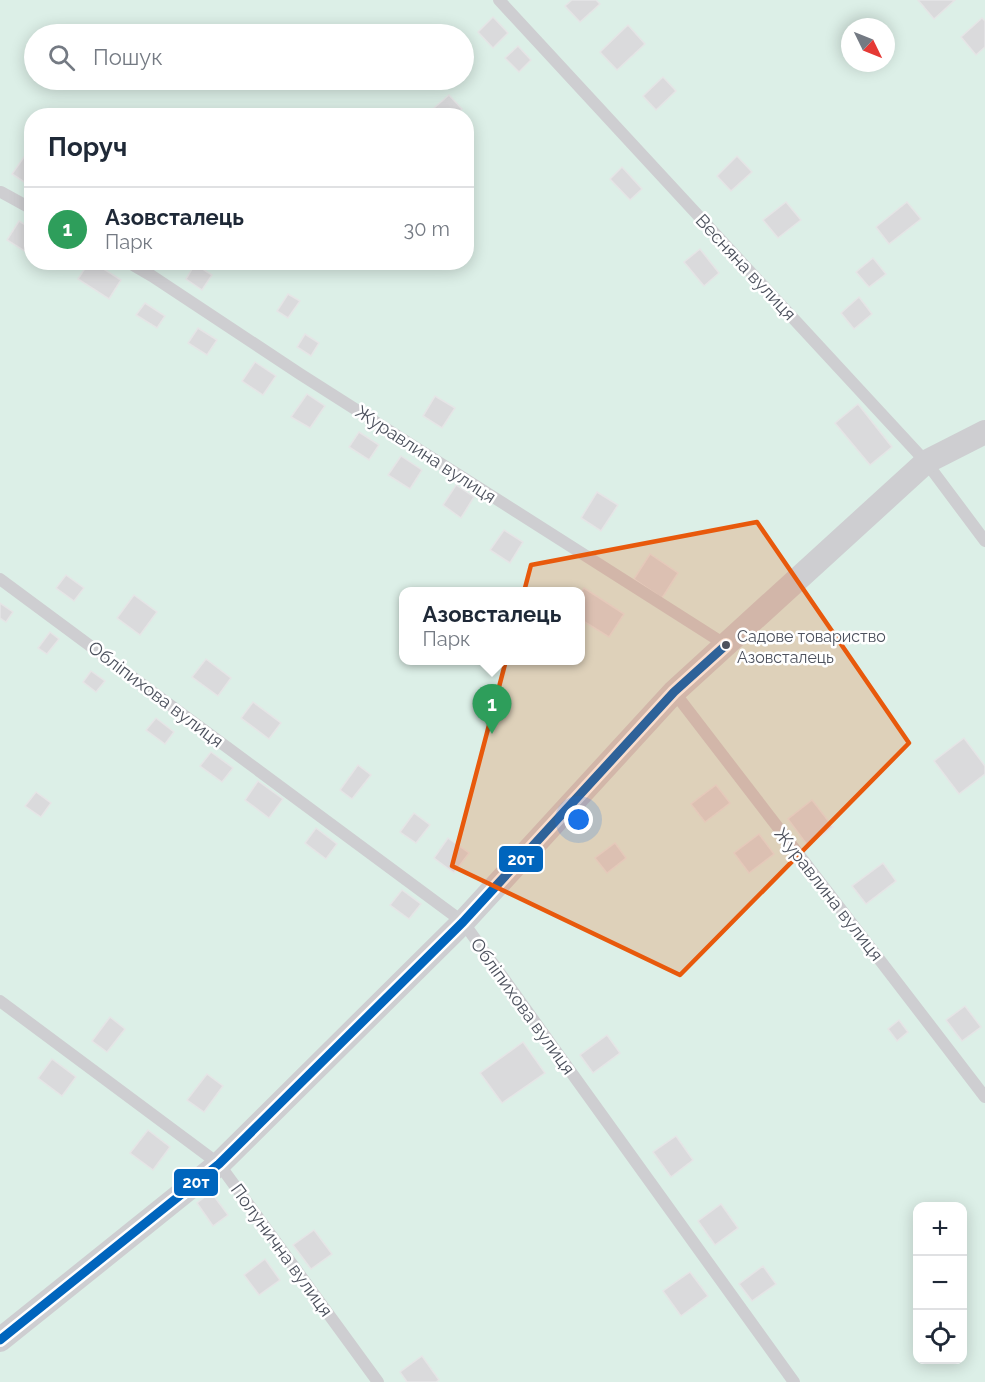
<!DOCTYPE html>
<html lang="uk">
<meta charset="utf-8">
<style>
body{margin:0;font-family:Raleway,sans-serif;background:#f6f6f7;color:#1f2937}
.controls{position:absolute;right:18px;bottom:18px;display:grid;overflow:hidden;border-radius:12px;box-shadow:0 3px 15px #0003}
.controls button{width:54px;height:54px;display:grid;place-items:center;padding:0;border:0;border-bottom:2px solid #e0e1e3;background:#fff;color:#1f2937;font:30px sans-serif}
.compass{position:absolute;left:841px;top:18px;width:54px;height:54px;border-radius:50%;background:#fff;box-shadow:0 3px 15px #0003;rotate:133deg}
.you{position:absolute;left:579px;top:820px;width:21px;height:21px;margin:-15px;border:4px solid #fff;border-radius:50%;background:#1a73e8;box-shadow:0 0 0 9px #1a73e833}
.badge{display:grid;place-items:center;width:39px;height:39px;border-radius:50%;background:#0f766e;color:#fff;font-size:20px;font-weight:700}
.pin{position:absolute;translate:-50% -50px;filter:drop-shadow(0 2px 3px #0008)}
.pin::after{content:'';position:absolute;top:32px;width:21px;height:18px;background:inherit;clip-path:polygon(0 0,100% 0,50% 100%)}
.popup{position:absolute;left:399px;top:587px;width:186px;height:78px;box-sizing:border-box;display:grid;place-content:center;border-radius:12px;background:#fff;filter:drop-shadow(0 2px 4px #0005);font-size:20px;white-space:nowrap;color:#747a83}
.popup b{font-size:22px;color:#1f2937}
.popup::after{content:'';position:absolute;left:50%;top:100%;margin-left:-12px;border:12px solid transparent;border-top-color:#fff}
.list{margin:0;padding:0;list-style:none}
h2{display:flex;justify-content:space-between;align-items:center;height:78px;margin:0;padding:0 24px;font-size:26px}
h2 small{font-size:20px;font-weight:400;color:#747a83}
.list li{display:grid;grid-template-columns:39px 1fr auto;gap:18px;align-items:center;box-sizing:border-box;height:84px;padding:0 24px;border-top:2px solid #e0e1e3}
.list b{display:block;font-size:22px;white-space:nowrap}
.list p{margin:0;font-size:20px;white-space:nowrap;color:#747a83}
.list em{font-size:20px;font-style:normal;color:#747a83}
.icon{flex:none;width:33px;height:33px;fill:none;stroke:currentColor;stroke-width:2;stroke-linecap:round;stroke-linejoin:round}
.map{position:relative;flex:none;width:985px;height:1382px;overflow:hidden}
.search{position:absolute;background:#fff;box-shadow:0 3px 15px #0003;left:24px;top:24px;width:450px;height:66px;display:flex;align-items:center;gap:15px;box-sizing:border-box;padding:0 21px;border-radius:33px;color:#747a83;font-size:22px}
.panel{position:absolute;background:#fff;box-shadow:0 3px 15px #0003;left:24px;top:108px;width:450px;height:162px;border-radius:24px}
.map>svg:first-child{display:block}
.green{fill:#dcefe7;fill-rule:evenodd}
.building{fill:#dadadc;stroke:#e5e5e6;stroke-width:1.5}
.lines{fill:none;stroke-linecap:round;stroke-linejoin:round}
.lane{stroke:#ceced1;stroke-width:12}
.street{stroke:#ceced1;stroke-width:24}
.bus-1-casing{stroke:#fff;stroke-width:14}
.bus-1{stroke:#0065bd;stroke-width:9}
.marked{fill:#e8590c;fill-opacity:0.2;stroke:#e8590c;stroke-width:4.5;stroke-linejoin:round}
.bus-dot{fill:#4d525e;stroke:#fff;stroke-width:2}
.labels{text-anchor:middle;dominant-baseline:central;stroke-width:5;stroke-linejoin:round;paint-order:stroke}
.bus-label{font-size:16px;fill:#4d525e;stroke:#fff;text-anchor:start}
.street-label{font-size:18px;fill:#4d525e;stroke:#fff}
.line-badge{stroke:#fff;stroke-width:2}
.badge-label{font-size:16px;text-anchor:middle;font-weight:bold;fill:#fff}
</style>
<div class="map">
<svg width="985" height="1382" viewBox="0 0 985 1382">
<rect width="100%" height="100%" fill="#f4f3f3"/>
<path class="green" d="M 0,0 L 985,0 L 985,1382 L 0,1382 ZM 850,27 L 886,27 L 886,63 L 850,63 ZM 34,34 L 464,34 L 464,80 L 34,80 ZM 32,116 L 466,116 L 466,262 L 32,262 ZM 404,592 L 580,592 L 580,660 L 404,660 ZM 918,1206 L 962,1206 L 962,1360 L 918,1360 Z"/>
<g class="building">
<polygon points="572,0 596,0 600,4 580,22 565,6"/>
<polygon points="918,0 955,0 934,19"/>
<polygon points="493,17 508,33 493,48 478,32"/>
<polygon points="982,18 985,21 985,47 976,55 961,37"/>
<polygon points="628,25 645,44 617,70 600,52"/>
<polygon points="518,46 531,60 519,72 505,58"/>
<polygon points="663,77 676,91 656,110 643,96"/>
<polygon points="449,95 462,109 456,116 441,116 434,108"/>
<polygon points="737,156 752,172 731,191 717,176"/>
<polygon points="24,157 32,162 32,187 12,174"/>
<polygon points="622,167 642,189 630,200 610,179"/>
<polygon points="786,202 801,220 778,238 763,220"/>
<polygon points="907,202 921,219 889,244 876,227"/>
<polygon points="19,221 32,229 31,255 7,240"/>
<polygon points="700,249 719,273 704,286 684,262"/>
<polygon points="873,258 886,274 869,287 856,272"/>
<polygon points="89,262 93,262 121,280 109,299 78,279"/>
<polygon points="195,264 212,275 202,290 186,279"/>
<polygon points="288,294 300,301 288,318 277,311"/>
<polygon points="859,297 872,314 854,329 841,313"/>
<polygon points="145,303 165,316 157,328 136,315"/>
<polygon points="198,328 217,340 207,355 188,343"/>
<polygon points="305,334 319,343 311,356 297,347"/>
<polygon points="255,362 276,376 263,395 242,381"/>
<polygon points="307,394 325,406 310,428 291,417"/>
<polygon points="435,396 455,408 442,428 423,416"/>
<polygon points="858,404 892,447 870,465 835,423"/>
<polygon points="359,432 379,445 369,460 349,447"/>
<polygon points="401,456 422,470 410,489 388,475"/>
<polygon points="456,485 474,497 461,518 443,505"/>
<polygon points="597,492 618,505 601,531 581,518"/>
<polygon points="504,530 523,542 510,563 490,550"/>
<polygon points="650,554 678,573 662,598 634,579"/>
<polygon points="66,575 84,588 74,601 56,588"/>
<polygon points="584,588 624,614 609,637 580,619 580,593"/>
<polygon points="134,595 157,612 140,635 117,618"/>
<polygon points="0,603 13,612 6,622 0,618"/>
<polygon points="50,632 59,639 47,654 38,648"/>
<polygon points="206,659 231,678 218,696 192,677"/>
<polygon points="91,671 105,681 96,692 83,682"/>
<polygon points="253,702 281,723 269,739 241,718"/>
<polygon points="156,718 174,732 165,744 146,730"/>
<polygon points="964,738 985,766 985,774 959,794 934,761"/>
<polygon points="211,752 233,768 222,782 200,766"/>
<polygon points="358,765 371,775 352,799 340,790"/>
<polygon points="258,781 283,799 269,818 245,800"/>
<polygon points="716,785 730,803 705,822 691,804"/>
<polygon points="36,792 51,803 41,817 25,806"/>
<polygon points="812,800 833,827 808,846 788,819"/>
<polygon points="414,813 430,825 416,843 400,832"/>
<polygon points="316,828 337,844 326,859 305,843"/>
<polygon points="759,834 774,854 749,873 734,853"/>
<polygon points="448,838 469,853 454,873 434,858"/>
<polygon points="615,843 626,858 607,873 595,858"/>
<polygon points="883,863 896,881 866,904 852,886"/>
<polygon points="402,890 421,904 409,919 390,905"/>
<polygon points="965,1006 981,1027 962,1041 946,1020"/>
<polygon points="110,1017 125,1029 107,1052 92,1041"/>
<polygon points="899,1020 908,1032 897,1041 888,1029"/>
<polygon points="607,1035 620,1053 593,1073 580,1055"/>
<polygon points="523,1042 545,1073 502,1103 480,1073"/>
<polygon points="52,1059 76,1077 62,1096 38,1078"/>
<polygon points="207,1074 223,1086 204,1112 187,1100"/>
<polygon points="148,1130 170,1147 153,1170 130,1153"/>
<polygon points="676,1136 693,1160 671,1177 653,1152"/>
<polygon points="211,1192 228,1215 213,1226 197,1203"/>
<polygon points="721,1204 738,1228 715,1245 698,1221"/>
<polygon points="314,1230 332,1254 311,1269 293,1245"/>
<polygon points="265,1259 280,1280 259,1295 244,1275"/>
<polygon points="763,1266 776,1284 752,1301 739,1284"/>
<polygon points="690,1272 708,1296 681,1316 663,1291"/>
<polygon points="422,1356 439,1380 436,1382 407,1382 400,1372"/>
</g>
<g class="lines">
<g class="lane">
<polyline points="499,0 926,462 985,541"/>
<polyline points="1,192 32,209"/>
<polyline points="128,262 152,276 300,374 726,645"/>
<polyline points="0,579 463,922 794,1382"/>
<polyline points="674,692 985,1097"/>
<polyline points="0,1001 219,1164 378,1382"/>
</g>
<polyline class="street" points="0,1340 219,1164 463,922 674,692 926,462 985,432"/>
<defs>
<polyline id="bus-1" points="0,1340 219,1164 463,922 674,692 726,645"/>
</defs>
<use href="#bus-1" class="bus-1-casing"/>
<use href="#bus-1" class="bus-1"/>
</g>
<path class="marked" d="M 757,522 L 909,743 L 680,975 L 452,866 L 531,565 Z"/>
<circle class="bus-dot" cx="726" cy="645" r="5"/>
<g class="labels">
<g class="bus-label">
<text x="737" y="636">Садове товариство<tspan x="737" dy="21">Азовсталець</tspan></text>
</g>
<g class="street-label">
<text transform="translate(746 267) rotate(47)">Весняна вулиця</text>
<text transform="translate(426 454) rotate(33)">Журавлина вулиця</text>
<text transform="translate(156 694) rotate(37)">Обліпихова вулиця</text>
<text transform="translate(829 894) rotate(52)">Журавлина вулиця</text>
<text transform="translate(523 1006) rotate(54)">Обліпихова вулиця</text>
<text transform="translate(282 1250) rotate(54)">Полунична вулиця</text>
</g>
</g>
<g class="line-badge">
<rect x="498" y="845" width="46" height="28" rx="6" fill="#0065bd"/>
<rect x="173" y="1168" width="46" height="29" rx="6" fill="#0065bd"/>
</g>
<g class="badge-label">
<text x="521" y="865">20т</text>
<text x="196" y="1188">20т</text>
</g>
</svg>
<div class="controls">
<button>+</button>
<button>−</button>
<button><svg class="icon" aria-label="locate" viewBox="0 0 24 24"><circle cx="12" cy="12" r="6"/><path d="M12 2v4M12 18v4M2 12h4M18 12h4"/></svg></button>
</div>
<svg class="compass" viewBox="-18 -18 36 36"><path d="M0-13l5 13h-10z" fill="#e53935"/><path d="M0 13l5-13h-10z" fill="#747a83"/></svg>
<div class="you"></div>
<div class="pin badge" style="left:492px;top:734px;background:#2e9e5b">1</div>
<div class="popup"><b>Азовсталець</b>Парк</div>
<div class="search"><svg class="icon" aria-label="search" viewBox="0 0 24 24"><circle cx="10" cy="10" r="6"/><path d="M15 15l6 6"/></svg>Пошук</div>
<section class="panel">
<h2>Поруч<small></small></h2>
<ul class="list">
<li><span class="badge" style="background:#2e9e5b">1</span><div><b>Азовсталець</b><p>Парк</p></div><em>30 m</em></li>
</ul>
</section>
</div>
